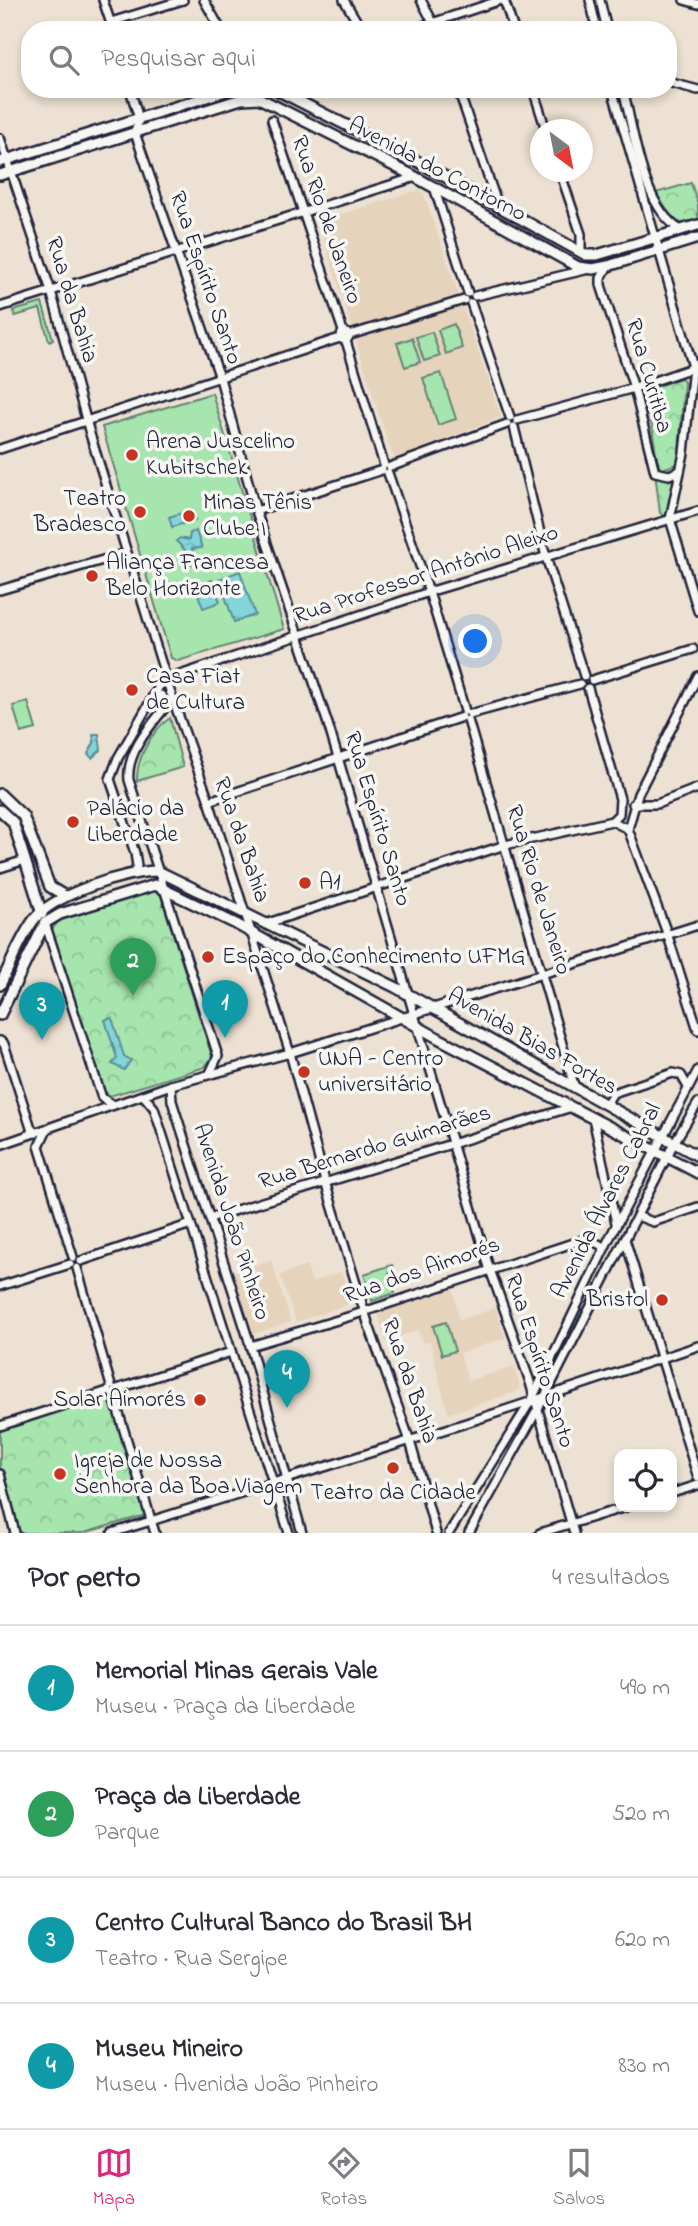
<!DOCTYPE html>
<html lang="pt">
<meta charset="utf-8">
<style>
body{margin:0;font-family:"Indie Flower",sans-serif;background:#f7f7f7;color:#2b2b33}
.controls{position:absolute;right:21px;bottom:21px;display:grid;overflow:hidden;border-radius:14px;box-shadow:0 4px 10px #0003}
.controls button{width:63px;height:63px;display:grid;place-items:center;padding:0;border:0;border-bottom:2px solid #e1e1e2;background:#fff;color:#2b2b33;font:35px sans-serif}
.compass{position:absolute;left:530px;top:119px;width:63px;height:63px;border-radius:50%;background:#fff;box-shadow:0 4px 10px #0003;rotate:148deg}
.you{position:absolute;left:476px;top:642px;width:24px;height:24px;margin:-18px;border:5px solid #fff;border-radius:50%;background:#1a73e8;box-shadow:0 0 0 10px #1a73e833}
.badge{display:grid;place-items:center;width:46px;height:46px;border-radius:50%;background:#db2777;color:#fff;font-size:23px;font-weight:700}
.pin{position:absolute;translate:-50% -58px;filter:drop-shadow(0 2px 4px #0008)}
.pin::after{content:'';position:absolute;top:37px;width:24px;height:21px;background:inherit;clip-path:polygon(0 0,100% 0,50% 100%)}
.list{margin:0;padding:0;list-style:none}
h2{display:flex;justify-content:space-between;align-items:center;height:91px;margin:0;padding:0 28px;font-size:30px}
h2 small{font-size:23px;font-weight:400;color:#7c7c81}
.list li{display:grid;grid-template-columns:46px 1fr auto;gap:21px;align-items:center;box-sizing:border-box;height:126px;padding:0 28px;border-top:2px solid #e1e1e2}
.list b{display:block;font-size:26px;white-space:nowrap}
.list p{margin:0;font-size:23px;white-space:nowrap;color:#7c7c81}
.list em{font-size:23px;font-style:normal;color:#7c7c81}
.icon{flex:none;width:38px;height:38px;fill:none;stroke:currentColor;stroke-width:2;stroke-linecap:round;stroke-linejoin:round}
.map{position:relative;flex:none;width:698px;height:1533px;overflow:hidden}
.search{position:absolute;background:#fff;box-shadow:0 4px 10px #0003;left:21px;right:21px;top:21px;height:77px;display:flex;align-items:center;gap:18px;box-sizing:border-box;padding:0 24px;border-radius:28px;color:#7c7c81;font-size:26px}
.sheet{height:595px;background:#fff}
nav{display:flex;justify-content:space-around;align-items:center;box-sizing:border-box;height:98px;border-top:2px solid #e1e1e2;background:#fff;font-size:19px;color:#7c7c81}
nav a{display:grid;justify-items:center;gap:4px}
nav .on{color:#db2777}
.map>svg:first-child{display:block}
.built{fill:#e5d3bc}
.green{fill:#a6e5ad;stroke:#648474;stroke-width:2}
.park{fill:url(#park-crowns);stroke:#648474;stroke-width:2}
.water{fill:url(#water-ripples);stroke:#5c8d9a;stroke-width:2}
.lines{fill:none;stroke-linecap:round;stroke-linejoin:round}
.minor-casing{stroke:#22223b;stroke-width:12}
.major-casing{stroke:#22223b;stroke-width:14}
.minor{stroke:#f6f6f2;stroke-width:7}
.major{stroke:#f6f6f2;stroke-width:9}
.poi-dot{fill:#c8321e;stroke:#f6f6f2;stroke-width:2.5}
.labels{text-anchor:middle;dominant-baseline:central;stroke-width:7;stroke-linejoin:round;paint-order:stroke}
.street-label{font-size:23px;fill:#22223b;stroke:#f6f6f2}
.poi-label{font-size:23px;fill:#22223b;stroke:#f6f6f2;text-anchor:start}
</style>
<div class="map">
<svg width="698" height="1533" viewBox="0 0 698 1533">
<defs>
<pattern id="park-crowns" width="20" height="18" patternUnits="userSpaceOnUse" patternTransform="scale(1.75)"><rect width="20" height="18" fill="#a6e5ad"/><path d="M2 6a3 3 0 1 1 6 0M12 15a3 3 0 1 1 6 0" fill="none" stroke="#8fc496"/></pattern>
<pattern id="water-ripples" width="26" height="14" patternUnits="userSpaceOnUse" patternTransform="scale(1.75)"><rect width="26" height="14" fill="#83d5da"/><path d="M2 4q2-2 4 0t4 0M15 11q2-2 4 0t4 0" fill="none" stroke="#71b7bc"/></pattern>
</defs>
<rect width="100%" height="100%" fill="#ece1d2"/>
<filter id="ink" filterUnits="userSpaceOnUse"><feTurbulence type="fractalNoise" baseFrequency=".0143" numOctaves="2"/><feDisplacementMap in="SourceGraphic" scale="14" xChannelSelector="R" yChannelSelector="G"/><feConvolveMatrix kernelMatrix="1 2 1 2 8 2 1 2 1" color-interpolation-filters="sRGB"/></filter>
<g filter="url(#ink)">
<g class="built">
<polygon points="419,190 423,192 501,417 397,458 392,455 319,224 320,221"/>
<polygon points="271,1260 291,1322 253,1334 233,1272"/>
<polygon points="306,1266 312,1282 341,1272 352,1303 296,1322 280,1275"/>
<polygon points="453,1289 459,1320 496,1308 505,1338 460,1353 468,1381 514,1367 520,1386 516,1392 448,1414 430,1341 423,1343 418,1330 386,1341 378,1314"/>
</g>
<g class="green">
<polygon points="42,303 53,339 49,341 40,309 15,316 13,311"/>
<polygon points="454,324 462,348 446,354 438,330"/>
<polygon points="432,332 440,356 424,361 416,337"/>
<polygon points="412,338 420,362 405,367 397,343"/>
<polygon points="441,373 456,419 438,425 423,378"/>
<polygon points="212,393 284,629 178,661 171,658 102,427"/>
<polygon points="28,702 36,729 21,733 13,706"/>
<polygon points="446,1322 455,1351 442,1355 433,1326"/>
</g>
<g class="park">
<path d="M 691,183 L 698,204 L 698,222 C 674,230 665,211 652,194 Z"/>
<polygon points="681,378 684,382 678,464 662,469 658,466 646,390"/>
<polygon points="680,471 669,519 660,513 655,472"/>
<path d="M 170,718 L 183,767 L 137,781 C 136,759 152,730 170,718 Z"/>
<polygon points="153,890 159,891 161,896 212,1057 205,1067 110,1096 103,1090 52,929 59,921"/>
<polygon points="392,1265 394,1271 389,1273 395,1293 372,1301 364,1274"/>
<polygon points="578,1307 585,1310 546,1390 538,1386"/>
<polygon points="110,1394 149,1514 84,1533 16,1533 0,1474 0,1427"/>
</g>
<g class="water">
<polygon points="192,510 195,520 172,527 169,517"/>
<polygon points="196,531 202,548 192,549 194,563 186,566 182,557 185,550 176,541 180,538 189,540 190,533"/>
<polygon points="240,571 255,615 234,622 219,579"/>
<polygon points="212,580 220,602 203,608 195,586"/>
<polygon points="93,734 99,734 101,750 92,758 88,754 94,743"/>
<polygon points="112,1018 124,1056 131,1060 124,1070 112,1064 117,1058 105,1020"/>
</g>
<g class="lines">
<defs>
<g id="minor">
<polyline points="103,0 113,30"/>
<polyline points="204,0 221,30"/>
<polyline points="344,0 362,30"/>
<polyline points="421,0 437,30"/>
<polyline points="504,0 514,30"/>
<polyline points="590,0 597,30"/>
<polyline points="600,0 607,30"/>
<polyline points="684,0 698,4"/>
<polyline points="111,22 183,0"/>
<polyline points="411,30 501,0"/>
<polyline points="668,82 698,90"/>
<polyline points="130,89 139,119 135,133 220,378 256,511 328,724 488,1264 529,1379 574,1533"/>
<polyline points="458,89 498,206"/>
<polyline points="533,89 546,130"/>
<polyline points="612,89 693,367 684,453 670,519 698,611"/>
<path d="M 623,89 C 634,131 642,208 681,230"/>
<polyline points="272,120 343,331 340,338 346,341"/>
<polyline points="0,138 51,291 90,434 171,694 209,801 290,1053 326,1185 368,1323 410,1441 436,1533"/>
<polyline points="560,172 581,234 581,252"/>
<polyline points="434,187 468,293"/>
<polyline points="608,266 601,278 601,285 634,388 655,472 669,475 680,471"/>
<polyline points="475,296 585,270"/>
<polyline points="471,303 510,417"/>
<polyline points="0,307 416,177"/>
<polyline points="343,331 350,335 346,341 384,465"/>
<polyline points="350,335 464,300"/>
<polyline points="517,420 634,388 698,366"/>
<polyline points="514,427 546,557 584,676"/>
<polyline points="0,449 340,338"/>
<polyline points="390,467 507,424"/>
<polyline points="388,473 429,592 465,711"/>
<polyline points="256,511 382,470"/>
<polyline points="0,590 127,553"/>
<polyline points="698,676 638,794 628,829 667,933 698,1030"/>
<polyline points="592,680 693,649"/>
<polyline points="588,688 620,799 619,814 612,821"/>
<path d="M 153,695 L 161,695 L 167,705 C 151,725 126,752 129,780 L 218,1056 L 210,1073"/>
<polyline points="470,714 580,684"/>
<polyline points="468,720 574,1085"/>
<polyline points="209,801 462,717"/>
<polyline points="633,804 657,804 698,788"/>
<polyline points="0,868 25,860"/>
<polyline points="134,874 137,866 135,853 110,779 118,758 162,681 435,590 698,511"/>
<polyline points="45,923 102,1098 113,1105"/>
<polyline points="265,924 505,845 612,821 628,829"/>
<polyline points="0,1041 4,1044 31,1128 36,1133"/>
<polyline points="171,1085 172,1101 248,1338 302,1533"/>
<polyline points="143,1095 154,1108 289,1533"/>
<polyline points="612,1109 608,1101 613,1093 673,1073 681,1075 688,1087"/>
<polyline points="593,1118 616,1223"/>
<polyline points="47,1129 39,1146 73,1257"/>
<polyline points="0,1145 171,1085 290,1053 698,925"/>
<polyline points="637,1216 653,1222 698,1207"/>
<polyline points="210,1218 572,1107"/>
<polyline points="625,1239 698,1478"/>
<polyline points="81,1261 191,1224"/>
<polyline points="77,1268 111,1386"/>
<polyline points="0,1286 70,1264"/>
<polyline points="250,1346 351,1316 582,1240 589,1239 604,1247"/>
<polyline points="117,1389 231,1352"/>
<polyline points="113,1394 155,1533"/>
<polyline points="0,1426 108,1391"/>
<polyline points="0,1474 15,1533"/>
<polyline points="672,1493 698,1485"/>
<polyline points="112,1533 466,1423 698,1346"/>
<polyline points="449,1533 532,1399 609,1239 698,1070"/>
<polyline points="469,1533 545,1396 674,1143 698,1103"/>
<polyline points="540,1533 626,1507"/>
</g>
<g id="major">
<polyline points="275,89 415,160 586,255 597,255 698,225"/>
<polyline points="0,162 232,89"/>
<polyline points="0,175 241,99 259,98 408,173 578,267 593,269 608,266 698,238"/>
<polyline points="0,794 23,816 50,887 65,896"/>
<polyline points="0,810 13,822 42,914"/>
<polyline points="45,923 60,914 155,885 236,924 438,1038 698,1173"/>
<path d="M 0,985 C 11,964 19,941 33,921 C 51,895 126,871 158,871 L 395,987 L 698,1156"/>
<polyline points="0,1015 45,923"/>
</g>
</defs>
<use href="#minor" class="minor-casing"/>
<use href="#major" class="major-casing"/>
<use href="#minor" class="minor"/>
<use href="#major" class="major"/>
</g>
</g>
<g class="poi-dot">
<circle cx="132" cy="455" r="7"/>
<circle cx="140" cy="512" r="7"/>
<circle cx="189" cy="516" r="7"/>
<circle cx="92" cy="576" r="7"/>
<circle cx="132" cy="690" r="7"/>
<circle cx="73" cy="822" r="7"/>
<circle cx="305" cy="883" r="7"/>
<circle cx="208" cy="957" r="7"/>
<circle cx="304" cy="1072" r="7"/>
<circle cx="662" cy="1300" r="7"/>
<circle cx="200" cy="1400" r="7"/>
<circle cx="393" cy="1468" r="7"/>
<circle cx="60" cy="1474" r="7"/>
</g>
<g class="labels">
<g class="street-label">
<text transform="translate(437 170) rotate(28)">Avenida do Contorno</text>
<text transform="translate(326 220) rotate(71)">Rua Rio de Janeiro</text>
<text transform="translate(205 278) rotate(71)">Rua Espírito Santo</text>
<text transform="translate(71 300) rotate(73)">Rua da Bahia</text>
<text transform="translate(648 376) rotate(74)">Rua Curitiba</text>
<text transform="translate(426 575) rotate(-18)">Rua Professor Antônio Aleixo</text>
<text transform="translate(377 819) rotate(73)">Rua Espírito Santo</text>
<text transform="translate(241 840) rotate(71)">Rua da Bahia</text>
<text transform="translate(538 890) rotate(73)">Rua Rio de Janeiro</text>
<text transform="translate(532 1042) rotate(30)">Avenida Bias Fortes</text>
<text transform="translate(375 1148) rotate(-17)">Rua Bernardo Guimarães</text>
<text transform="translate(607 1201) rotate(-63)">Avenida Álvares Cabral</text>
<text transform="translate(231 1222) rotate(72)">Avenida João Pinheiro</text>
<text transform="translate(422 1271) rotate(-19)">Rua dos Aimorés</text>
<text transform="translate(539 1361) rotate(72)">Rua Espírito Santo</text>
<text transform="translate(409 1381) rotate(71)">Rua da Bahia</text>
</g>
<g class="poi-label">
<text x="146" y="442">Arena Juscelino<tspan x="146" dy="26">Kubitschek</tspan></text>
<text x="126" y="499" text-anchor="end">Teatro<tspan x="126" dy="26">Bradesco</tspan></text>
<text x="203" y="503">Minas Tênis<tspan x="203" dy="26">Clube I</tspan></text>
<text x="106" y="563">Aliança Francesa<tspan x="106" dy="26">Belo Horizonte</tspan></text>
<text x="146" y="677">Casa Fiat<tspan x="146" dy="26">de Cultura</tspan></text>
<text x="87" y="809">Palácio da<tspan x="87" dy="26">Liberdade</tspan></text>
<text x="319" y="883">A1</text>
<text x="222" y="957">Espaço do Conhecimento UFMG</text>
<text x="318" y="1059">UNA - Centro<tspan x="318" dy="26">universitário</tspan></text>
<text x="648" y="1300" text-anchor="end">Bristol</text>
<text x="186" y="1400" text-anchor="end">Solar Aimorés</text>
<text x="74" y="1461">Igreja de Nossa<tspan x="74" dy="26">Senhora da Boa Viagem</tspan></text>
<text x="393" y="1493" text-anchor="middle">Teatro da Cidade</text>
</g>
</g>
</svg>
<div class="controls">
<button><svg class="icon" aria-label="locate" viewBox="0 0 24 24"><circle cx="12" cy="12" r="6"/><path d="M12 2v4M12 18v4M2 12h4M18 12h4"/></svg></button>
</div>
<svg class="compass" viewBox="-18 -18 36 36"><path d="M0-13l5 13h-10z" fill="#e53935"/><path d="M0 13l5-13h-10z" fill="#7c7c81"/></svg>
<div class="you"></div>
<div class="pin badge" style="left:225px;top:1038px;background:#0f9aa8">1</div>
<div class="pin badge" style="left:133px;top:996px;background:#2e9e5b">2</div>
<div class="pin badge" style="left:42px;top:1040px;background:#0f9aa8">3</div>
<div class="pin badge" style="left:287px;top:1408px;background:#0f9aa8">4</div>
<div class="search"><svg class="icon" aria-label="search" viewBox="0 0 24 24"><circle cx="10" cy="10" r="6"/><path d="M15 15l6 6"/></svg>Pesquisar aqui</div>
</div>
<section class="sheet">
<h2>Por perto<small>4 resultados</small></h2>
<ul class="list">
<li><span class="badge" style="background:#0f9aa8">1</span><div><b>Memorial Minas Gerais Vale</b><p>Museu · Praça da Liberdade</p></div><em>490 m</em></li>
<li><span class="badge" style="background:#2e9e5b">2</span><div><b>Praça da Liberdade</b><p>Parque</p></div><em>520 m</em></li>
<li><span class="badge" style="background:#0f9aa8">3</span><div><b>Centro Cultural Banco do Brasil BH</b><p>Teatro · Rua Sergipe</p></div><em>620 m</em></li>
<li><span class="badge" style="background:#0f9aa8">4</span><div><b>Museu Mineiro</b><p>Museu · Avenida João Pinheiro</p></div><em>830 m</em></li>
</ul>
</section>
<nav>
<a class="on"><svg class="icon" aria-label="map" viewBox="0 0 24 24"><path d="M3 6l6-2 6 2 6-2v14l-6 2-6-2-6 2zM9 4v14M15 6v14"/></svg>Mapa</a>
<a><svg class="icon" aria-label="directions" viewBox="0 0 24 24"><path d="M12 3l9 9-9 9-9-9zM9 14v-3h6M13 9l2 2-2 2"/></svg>Rotas</a>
<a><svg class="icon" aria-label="saved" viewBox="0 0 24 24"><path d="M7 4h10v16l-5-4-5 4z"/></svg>Salvos</a>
</nav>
